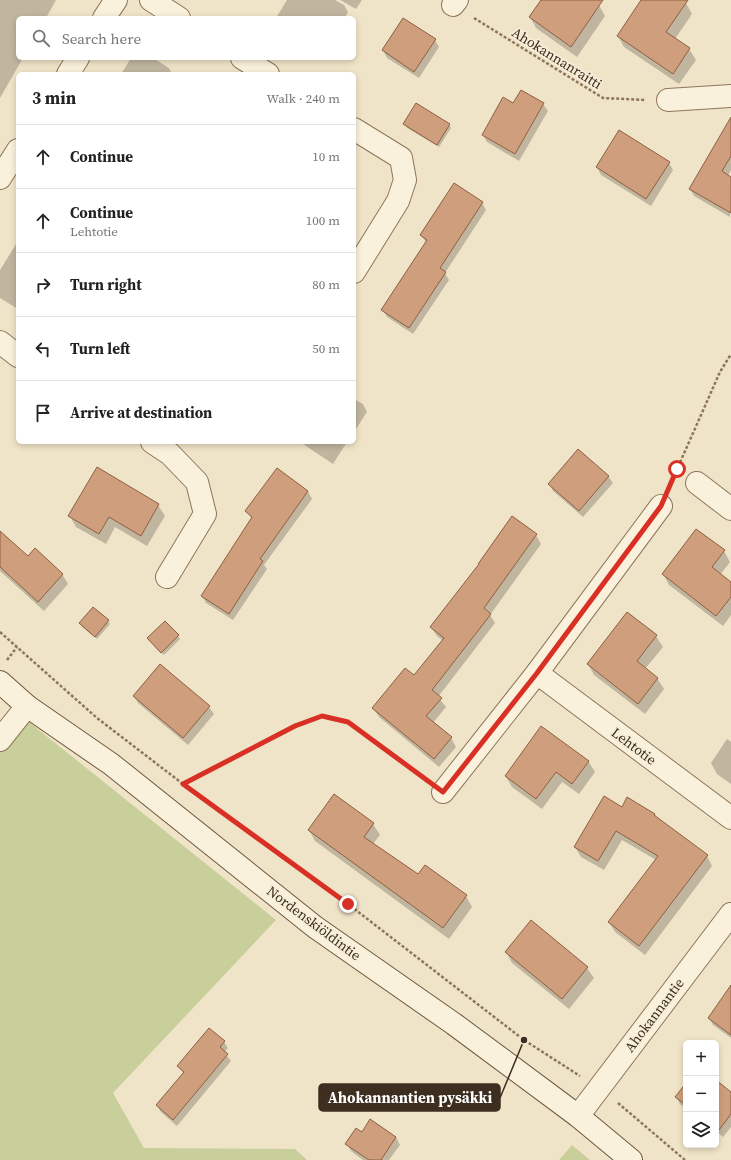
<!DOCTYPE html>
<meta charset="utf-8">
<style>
body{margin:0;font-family:"Source Serif 4",serif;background:#f6f6f6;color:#222}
.controls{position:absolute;right:12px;bottom:12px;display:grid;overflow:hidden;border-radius:6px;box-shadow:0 2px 6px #0003}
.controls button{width:36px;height:36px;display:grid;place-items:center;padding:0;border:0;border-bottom:1px solid #e0e0e0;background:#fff;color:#222;font:20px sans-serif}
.stop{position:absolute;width:12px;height:12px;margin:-9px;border:3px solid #d93025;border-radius:50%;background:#fff}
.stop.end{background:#d93025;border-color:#fff;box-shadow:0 1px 4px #0008}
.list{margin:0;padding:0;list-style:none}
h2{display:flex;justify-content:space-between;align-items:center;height:52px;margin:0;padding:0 16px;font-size:17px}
h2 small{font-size:13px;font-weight:400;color:#767676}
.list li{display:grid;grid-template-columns:26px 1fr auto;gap:12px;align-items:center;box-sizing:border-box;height:64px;padding:0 16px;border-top:1px solid #e0e0e0}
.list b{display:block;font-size:15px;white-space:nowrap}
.list p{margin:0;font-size:13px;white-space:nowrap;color:#767676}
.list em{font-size:13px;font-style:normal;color:#767676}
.icon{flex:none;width:22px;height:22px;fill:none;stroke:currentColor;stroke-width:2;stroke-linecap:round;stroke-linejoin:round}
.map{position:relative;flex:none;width:731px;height:1160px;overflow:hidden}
.search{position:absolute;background:#fff;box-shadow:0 2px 6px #0003;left:16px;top:16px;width:340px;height:44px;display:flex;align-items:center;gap:10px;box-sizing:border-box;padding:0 14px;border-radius:6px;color:#767676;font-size:15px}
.panel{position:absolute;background:#fff;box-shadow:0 2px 6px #0003;left:16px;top:72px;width:340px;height:372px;border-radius:6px}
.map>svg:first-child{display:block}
.green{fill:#c9cf9b}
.shadow{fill:#0003}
.building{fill:#cf9f7d;stroke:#8d5f41}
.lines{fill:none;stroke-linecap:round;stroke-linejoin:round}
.street-casing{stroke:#8d765c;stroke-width:24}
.secondary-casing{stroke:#6f573f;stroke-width:24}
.path{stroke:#8d765c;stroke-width:2.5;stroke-dasharray:3 2;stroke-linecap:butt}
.street{stroke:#faf1dc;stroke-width:22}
.secondary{stroke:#faf1dc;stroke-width:22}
.route{stroke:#d93025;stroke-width:5}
.labels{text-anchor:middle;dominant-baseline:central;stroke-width:3.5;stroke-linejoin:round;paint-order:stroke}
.street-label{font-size:14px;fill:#3d2e20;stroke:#f7eed8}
.leader{fill:none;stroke:#3d2e20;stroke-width:1.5}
.callout-dot{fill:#3d2e20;stroke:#f7eed8;stroke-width:1.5}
.callout{fill:#3d2e20;stroke:#3d2e20;stroke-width:1.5}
.callout-label{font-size:15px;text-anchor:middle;font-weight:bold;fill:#fff}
</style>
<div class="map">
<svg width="731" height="1160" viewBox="0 0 731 1160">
<rect width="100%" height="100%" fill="#f0e4c8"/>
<g class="green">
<polygon points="24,718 276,920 113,1093 144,1148 295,1149 307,1160 0,1160 0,751"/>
<polygon points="572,1145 590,1160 559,1160"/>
</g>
<g class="shadow">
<polygon points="0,0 56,0 46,18 18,18 18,58 23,58 0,98"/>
<polygon points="287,0 335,0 344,5 348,12 345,18 276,18"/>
<polygon points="340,0 362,0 356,9"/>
<polygon points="542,0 591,0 599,5 605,16 577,57 536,28 530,17"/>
<polygon points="642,0 681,0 686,3 692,14 675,39 689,49 696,60 679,84 624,47 618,36"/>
<polygon points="435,40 439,47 419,78 387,58 383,50"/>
<polygon points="131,58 153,58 169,68 172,74 121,74"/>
<polygon points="521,91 543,104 548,111 519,161 487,142 483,135 513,104"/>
<polygon points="405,124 449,125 451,128 439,147 407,128"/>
<polygon points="731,136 731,170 728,176 731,178 730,217 694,196 690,189"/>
<polygon points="669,163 673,170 651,206 601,175 597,167"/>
<polygon points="482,203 486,210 445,273 449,280 413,334 387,317 383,310 426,242 421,235"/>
<polygon points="18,241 18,309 0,298 0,270"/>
<polygon points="354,399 363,404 367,412 354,432"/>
<polygon points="301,442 347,442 333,464 303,444"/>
<polygon points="277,470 308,492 312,499 264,565 267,569 233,620 206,603 202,596 252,519 247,511"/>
<polygon points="608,476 613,483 583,517 553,491 549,484"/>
<polygon points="158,505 165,516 147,546 115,527 106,544 76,527 70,516"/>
<polygon points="0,532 28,557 62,574 68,584 44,611 0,571"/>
<polygon points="536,535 541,544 490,615 495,623 438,697 446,707 433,723 451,738 456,747 439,767 379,717 373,708 415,677 443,641 437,636 431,627 480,565"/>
<polygon points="724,551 730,562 720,575 731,583 731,615 723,626 669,585 663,574"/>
<polygon points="108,621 110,624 97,639 82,627 80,623"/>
<polygon points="178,636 180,639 164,655 148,638"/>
<polygon points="656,636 663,647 645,669 657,678 664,689 645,714 594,675 588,664"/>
<polygon points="160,665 209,707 214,714 188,745 138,703 134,696"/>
<polygon points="727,739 731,742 731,784 717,774 711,763"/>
<polygon points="588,761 595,772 579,794 562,782 542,809 512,787 506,777"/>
<polygon points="334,796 373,824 380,835 373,844 419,876 466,896 472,907 449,939 315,841 309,830"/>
<polygon points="622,808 655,814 657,818 707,856 712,866 645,955 615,932 609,922 656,860 622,840 604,870 581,857 575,847"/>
<polygon points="506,952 587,968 594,978 569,1009 512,963"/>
<polygon points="731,994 731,1038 713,1025 709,1018"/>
<polygon points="224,1042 228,1048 224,1052 231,1061 177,1126 161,1112 157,1106 184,1074 178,1066"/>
<polygon points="716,1082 731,1093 731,1127 723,1137 716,1131"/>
<polygon points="686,1084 686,1109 680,1104 676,1097"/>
<polygon points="362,1134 396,1137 400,1145 389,1160 363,1160 351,1151 347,1144"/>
</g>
<g class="building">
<polygon points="541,0 603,0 571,47 529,17"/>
<polygon points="641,0 688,0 666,32 690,48 673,74 617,36"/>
<polygon points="403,18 436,39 414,72 382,50"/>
<polygon points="521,90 544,103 515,154 482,135 503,97 513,103"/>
<polygon points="416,103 450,124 437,145 403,124"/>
<polygon points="731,117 731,156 722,171 731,177 731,213 689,189"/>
<polygon points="619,130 670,162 646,199 596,167"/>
<polygon points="454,183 483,202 440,268 446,272 409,328 381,310 427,240 420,235"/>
<polygon points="578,449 609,476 579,511 548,484"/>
<polygon points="97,467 159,504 141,536 109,517 99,534 68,516"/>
<polygon points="277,468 308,491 260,559 263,561 229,614 201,596 252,517 245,511"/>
<polygon points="512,516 537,534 484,608 491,614 432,690 442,698 426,716 452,737 434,759 372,708 405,668 414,675 444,638 430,627 479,564 478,564"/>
<polygon points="696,529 725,550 712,567 731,582 731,597 716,616 662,574"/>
<polygon points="0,531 28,556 35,548 63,574 38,602 0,567"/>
<polygon points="93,607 109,620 95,637 79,623"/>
<polygon points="627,612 657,635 637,661 658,678 638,704 587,664"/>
<polygon points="165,621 179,635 161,653 147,638"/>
<polygon points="160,664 210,706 183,738 133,696"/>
<polygon points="541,726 589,761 572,784 556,772 536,799 505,776"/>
<polygon points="334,794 374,823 364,837 418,874 425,865 467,895 443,928 308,830"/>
<polygon points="604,796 622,807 627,797 655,814 654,815 708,855 639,946 608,922 658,856 616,831 598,861 574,847"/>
<polygon points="531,920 588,967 562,999 505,952"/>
<polygon points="731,985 731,1035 708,1018"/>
<polygon points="209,1028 225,1041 220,1047 228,1054 173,1120 156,1105 184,1072 177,1066"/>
<polygon points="716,1080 731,1092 731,1114 719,1130 716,1128"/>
<polygon points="686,1083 686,1105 675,1097"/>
<polygon points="370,1119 396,1137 381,1160 369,1160 345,1144 356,1128 362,1132"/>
</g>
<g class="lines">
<defs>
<g id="street">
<polyline points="151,0 179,18"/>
<polyline points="453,5 457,0"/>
<polyline points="104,18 116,0"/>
<polyline points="242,58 268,74"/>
<polyline points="68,74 78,58"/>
<polyline points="668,100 731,96"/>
<polyline points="354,129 401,158 405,180 398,201 354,272"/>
<polyline points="0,178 18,150"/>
<polyline points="0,342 18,356"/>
<polyline points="152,442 170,454 197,482 205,514 167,577"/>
<polyline points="697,483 731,509"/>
<polyline points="537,673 731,818"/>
<polyline points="0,740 27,706"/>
<polyline points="443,792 537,673 661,506"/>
<polyline points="578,1116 731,914"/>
</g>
<polyline id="secondary" points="0,682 27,706 111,764 315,927 454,1024 578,1116 631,1160"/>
</defs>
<use href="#street" class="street-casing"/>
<use href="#secondary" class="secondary-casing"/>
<g class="path">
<polyline points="474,18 603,98 646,100"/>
<polyline points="678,467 720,372 731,354"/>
<polyline points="0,632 97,718 183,784 348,904 524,1040 580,1076"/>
<polyline points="7,660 17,647"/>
<polyline points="183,784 295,725 322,716 348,722 425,779"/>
<polyline points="618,1103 685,1160"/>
</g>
<use href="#street" class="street"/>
<use href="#secondary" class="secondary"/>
</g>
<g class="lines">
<polyline class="route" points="348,904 183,784 295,726 322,716 348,722 443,792 537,673 661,506 677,469"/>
</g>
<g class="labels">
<g class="street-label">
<text transform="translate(557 58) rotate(32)">Ahokannanraitti</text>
<text transform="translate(634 746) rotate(37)">Lehtotie</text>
<text transform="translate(314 923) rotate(37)">Nordenskiöldintie</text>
<text transform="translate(654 1015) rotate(-53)">Ahokannantie</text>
</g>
</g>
<path class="leader" d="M524 1040L500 1098"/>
<circle class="callout-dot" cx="524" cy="1040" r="4"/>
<rect class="callout" x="319" y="1084" width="181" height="27" rx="4"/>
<g class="callout-label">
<text x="410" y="1103">Ahokannantien pysäkki</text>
</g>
</svg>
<div class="controls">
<button>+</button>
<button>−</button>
<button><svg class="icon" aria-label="layers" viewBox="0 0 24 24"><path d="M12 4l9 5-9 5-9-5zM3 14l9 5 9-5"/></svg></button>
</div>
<div class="stop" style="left:677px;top:469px"></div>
<div class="stop end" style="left:348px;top:904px"></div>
<div class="search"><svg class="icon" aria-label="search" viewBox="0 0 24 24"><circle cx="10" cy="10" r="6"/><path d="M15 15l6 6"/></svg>Search here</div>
<section class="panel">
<h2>3 min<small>Walk · 240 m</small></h2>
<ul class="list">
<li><svg class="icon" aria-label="ahead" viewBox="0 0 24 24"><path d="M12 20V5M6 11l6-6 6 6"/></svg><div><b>Continue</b></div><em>10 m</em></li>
<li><svg class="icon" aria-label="ahead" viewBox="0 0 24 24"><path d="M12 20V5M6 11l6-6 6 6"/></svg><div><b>Continue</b><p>Lehtotie</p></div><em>100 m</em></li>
<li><svg class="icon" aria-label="right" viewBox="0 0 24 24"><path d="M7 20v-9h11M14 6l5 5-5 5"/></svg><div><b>Turn right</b></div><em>80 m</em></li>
<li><svg class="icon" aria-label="left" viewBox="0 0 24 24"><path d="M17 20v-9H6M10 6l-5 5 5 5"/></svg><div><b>Turn left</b></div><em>50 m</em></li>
<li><svg class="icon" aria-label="arrive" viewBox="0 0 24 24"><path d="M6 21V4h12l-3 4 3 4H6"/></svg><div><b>Arrive at destination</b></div></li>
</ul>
</section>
</div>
